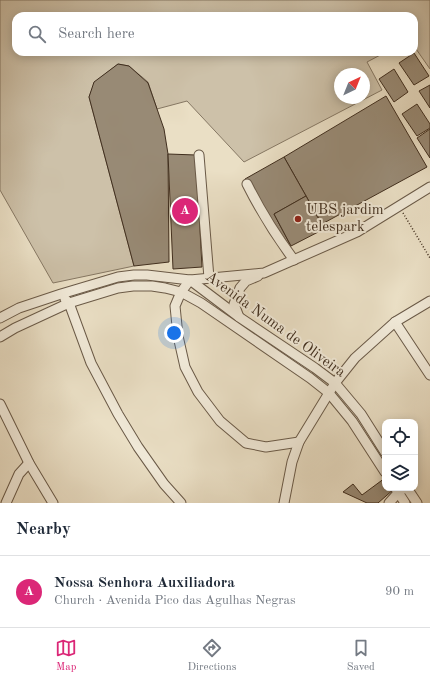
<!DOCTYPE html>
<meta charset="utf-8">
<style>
body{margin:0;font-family:"Old Standard TT",serif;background:#f6f6f7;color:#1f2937}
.controls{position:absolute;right:12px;bottom:12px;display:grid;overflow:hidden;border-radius:8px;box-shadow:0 2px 10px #0003}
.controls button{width:36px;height:36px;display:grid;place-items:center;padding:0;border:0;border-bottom:1px solid #e0e1e3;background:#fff;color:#1f2937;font:20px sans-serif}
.compass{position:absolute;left:334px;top:68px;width:36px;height:36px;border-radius:50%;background:#fff;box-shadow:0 2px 10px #0003;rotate:43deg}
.you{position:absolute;left:174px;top:333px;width:14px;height:14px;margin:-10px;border:3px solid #fff;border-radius:50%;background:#1a73e8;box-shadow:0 0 0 6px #1a73e833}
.badge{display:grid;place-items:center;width:26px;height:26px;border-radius:50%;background:#db2777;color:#fff;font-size:13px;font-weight:700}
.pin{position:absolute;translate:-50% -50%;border:2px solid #fff;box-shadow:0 1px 4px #0006}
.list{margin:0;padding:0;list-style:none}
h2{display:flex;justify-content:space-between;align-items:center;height:52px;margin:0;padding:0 16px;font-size:17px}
h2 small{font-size:13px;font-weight:400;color:#747a83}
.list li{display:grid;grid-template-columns:26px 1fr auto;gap:12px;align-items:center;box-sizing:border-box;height:72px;padding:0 16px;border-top:1px solid #e0e1e3}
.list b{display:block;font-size:15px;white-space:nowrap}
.list p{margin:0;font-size:13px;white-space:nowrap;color:#747a83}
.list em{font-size:13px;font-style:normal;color:#747a83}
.icon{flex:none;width:22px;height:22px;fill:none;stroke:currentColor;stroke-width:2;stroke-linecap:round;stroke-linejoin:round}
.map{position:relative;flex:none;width:430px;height:503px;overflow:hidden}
.search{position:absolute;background:#fff;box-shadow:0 2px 10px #0003;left:12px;right:12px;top:12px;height:44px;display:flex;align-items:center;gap:10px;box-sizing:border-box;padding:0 14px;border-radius:12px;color:#747a83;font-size:15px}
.sheet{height:124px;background:#fff}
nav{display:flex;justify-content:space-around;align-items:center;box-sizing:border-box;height:56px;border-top:1px solid #e0e1e3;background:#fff;font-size:11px;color:#747a83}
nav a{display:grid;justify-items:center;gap:2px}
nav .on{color:#db2777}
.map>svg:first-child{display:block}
.green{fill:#cdc1a9;stroke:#867864;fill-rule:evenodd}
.building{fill:#988a75;stroke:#402e1e}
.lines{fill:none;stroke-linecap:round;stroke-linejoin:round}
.minor-casing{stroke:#6a5a48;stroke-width:11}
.path{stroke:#402e1e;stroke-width:1.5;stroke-dasharray:1 2;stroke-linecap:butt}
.minor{stroke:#f1ead9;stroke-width:9}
.poi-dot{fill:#8f2418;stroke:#f1ead9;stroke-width:1.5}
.labels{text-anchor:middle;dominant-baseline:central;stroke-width:4;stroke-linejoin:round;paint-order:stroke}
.poi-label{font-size:15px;fill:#402e1e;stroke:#f1ead9;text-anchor:start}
.street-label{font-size:15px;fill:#402e1e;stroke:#f1ead9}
</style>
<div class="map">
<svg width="430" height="503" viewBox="0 0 430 503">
<rect width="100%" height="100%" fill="#eadfc5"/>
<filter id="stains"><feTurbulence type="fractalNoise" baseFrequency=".005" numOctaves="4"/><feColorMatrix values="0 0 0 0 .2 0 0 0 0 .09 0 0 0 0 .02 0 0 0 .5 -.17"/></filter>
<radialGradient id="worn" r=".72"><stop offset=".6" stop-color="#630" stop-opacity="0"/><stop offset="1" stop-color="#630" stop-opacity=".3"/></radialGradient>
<path class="green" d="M 0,0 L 430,0 L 430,69 L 414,46 L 414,16 L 16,16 L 16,52 L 386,52 L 367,62 L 382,90 L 244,162 L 187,101 L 157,109 L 148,82 L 129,66 L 118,64 L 95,82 L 89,97 L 134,266 L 53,283 L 0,190 ZM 340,74 L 364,74 L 364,98 L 340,98 Z"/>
<g class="building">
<polygon points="414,53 429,76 414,85 399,63"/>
<polygon points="118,64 129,66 148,83 164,129 168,154 169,262 134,266 89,97 94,82"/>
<polygon points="394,69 408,92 394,102 379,79"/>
<polygon points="430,85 430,108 419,91"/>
<polygon points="386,96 427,167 322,224 284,157"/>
<polygon points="417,104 430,124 430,128 417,136 402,114"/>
<polygon points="430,129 430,158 417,138"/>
<polygon points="168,154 196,155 202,267 173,269"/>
<polygon points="284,157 306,196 274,214 291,246 287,250 245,179"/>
<polygon points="306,196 324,229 291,246 274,214"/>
<polygon points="385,478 385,488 393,488 394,489 378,503 367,503 343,492 353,484 362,495"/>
</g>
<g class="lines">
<defs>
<g id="minor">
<polyline points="199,155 209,278"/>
<path d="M 247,184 C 260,210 276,236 294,260"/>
<polyline points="65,299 69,303 91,363 118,414 138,447 164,484 181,503"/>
<polyline points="239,317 234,304 240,288 246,281 258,276"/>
<polyline points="0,318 19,308 61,294 118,277 134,275 147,275 190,280 239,317 315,368 335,383 361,414 385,452"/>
<polyline points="395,322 430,375"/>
<polyline points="0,337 15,328 69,303 118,288 133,286 152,286 165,288 181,292 201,303 310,378 329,393 352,421 385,472"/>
<polyline points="0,404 29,463 53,503"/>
<polyline points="299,442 266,447 246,443 220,421 198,392 185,367 178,336 175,306 181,292 190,280 264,273 357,232 430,187"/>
<polyline points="407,488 417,503"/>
<polyline points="396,489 405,503"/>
<polyline points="6,503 19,474 29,463"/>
<polyline points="284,503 292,462 299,442 335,383 355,358 395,322 430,301"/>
<polyline points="389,503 398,493 404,488"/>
</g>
</defs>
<use href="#minor" class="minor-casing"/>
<polyline class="path" points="403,213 430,258"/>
<use href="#minor" class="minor"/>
</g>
<circle class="poi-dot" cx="298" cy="219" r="4"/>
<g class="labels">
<g class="poi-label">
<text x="306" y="210">UBS jardim<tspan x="306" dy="17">telespark</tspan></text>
</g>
<g class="street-label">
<text transform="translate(275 325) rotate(36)">Avenida Numa de Oliveira</text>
</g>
</g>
<rect width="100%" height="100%" filter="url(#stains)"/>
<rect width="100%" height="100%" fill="url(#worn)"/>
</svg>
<div class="controls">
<button><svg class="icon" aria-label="locate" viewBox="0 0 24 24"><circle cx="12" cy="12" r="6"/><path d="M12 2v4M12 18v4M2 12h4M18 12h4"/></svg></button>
<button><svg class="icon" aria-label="layers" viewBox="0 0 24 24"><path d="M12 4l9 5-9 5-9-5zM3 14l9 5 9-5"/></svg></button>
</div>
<svg class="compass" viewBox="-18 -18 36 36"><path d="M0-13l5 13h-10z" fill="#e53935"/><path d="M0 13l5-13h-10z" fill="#747a83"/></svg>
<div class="you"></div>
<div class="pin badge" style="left:185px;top:211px">A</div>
<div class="search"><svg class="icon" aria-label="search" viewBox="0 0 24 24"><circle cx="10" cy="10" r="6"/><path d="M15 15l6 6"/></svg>Search here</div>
</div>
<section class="sheet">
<h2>Nearby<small></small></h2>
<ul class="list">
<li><span class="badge">A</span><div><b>Nossa Senhora Auxiliadora</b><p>Church · Avenida Pico das Agulhas Negras</p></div><em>90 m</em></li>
</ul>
</section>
<nav>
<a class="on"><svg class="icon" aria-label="map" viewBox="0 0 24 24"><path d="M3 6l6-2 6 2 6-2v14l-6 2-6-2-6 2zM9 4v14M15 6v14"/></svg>Map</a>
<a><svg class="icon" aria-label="directions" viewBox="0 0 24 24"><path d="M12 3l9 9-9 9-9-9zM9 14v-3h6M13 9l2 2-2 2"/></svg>Directions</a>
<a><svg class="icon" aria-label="saved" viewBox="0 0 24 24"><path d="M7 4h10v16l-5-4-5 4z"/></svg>Saved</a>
</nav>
